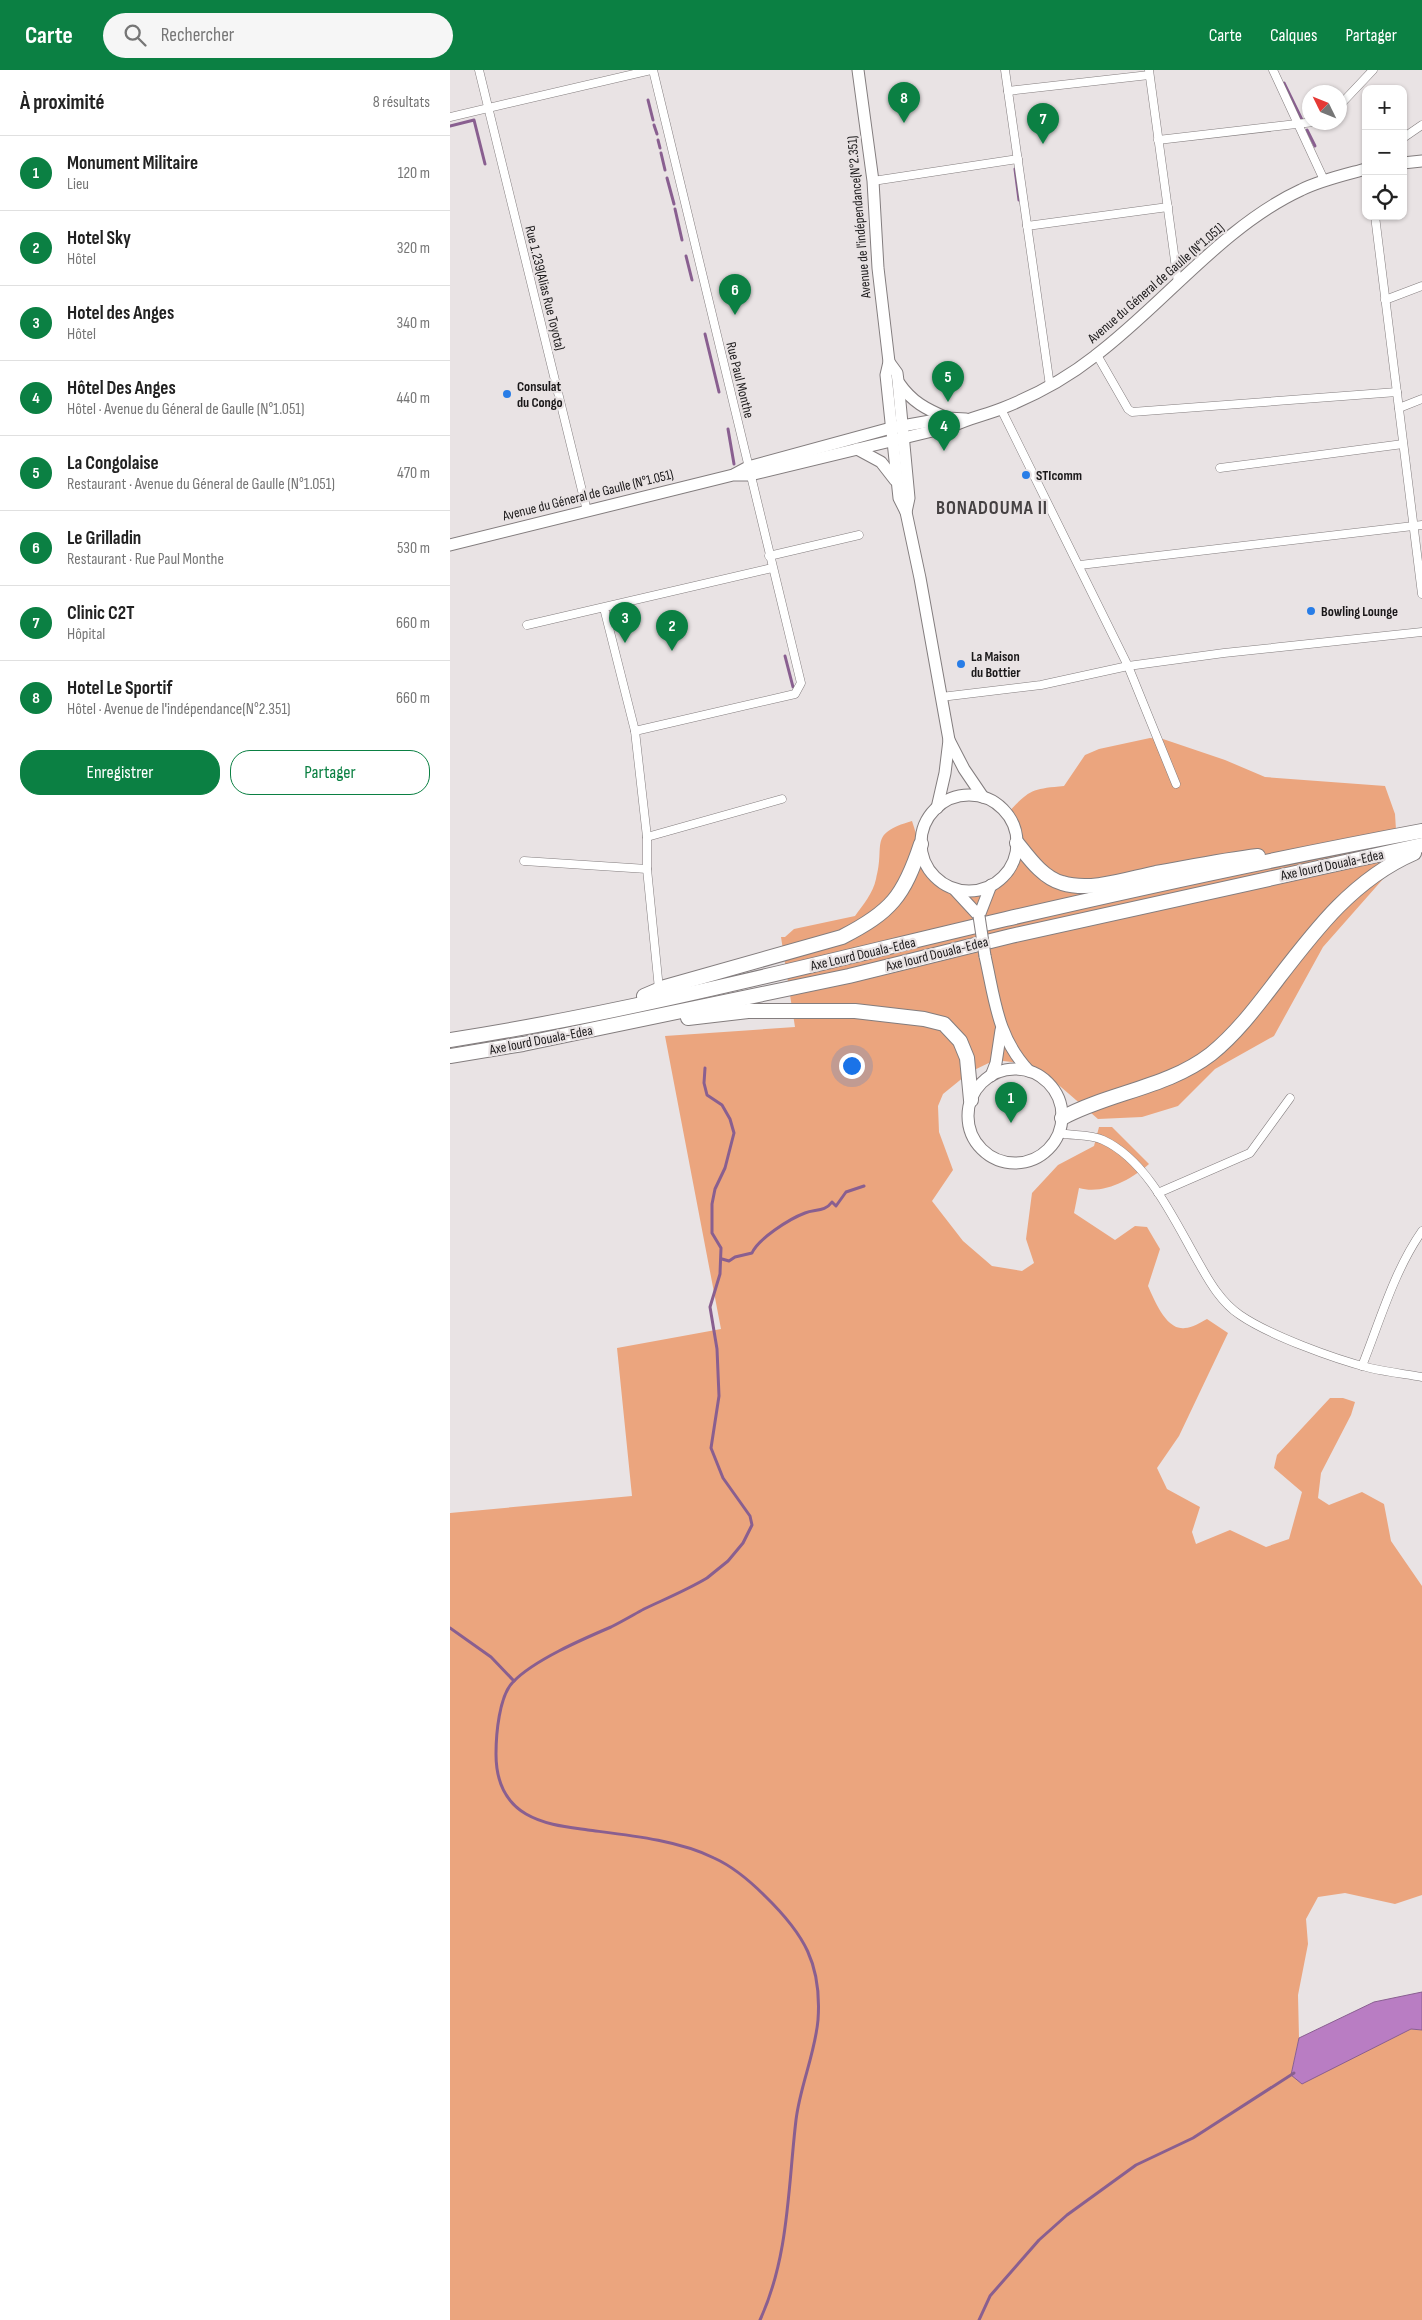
<!DOCTYPE html>
<html lang="fr">
<meta charset="utf-8">
<style>
body{margin:0;font-family:"Sofia Sans Condensed",sans-serif;background:#f6f6f6;color:#222}
.controls{position:absolute;right:15px;top:15px;display:grid;overflow:hidden;border-radius:10px;box-shadow:0 1px 4px #0004}
.controls button{width:45px;height:45px;display:grid;place-items:center;padding:0;border:0;border-bottom:1px solid #e0e0e0;background:#fff;color:#222;font:25px sans-serif}
.compass{position:absolute;left:852px;top:15px;width:45px;height:45px;border-radius:50%;background:#fff;box-shadow:0 1px 4px #0004;rotate:313deg}
.you{position:absolute;left:401px;top:995px;width:18px;height:18px;margin:-12px;border:4px solid #fff;border-radius:50%;background:#1a73e8;box-shadow:0 0 0 8px #1a73e833}
.badge{display:grid;place-items:center;width:32px;height:32px;border-radius:50%;background:#0b8043;color:#fff;font-size:16px;font-weight:700}
.pin{position:absolute;translate:-50% -41px;filter:drop-shadow(0 1px 2px #0008)}
.pin::after{content:'';position:absolute;top:26px;width:18px;height:15px;background:inherit;clip-path:polygon(0 0,100% 0,50% 100%)}
.list{margin:0;padding:0;list-style:none}
h2{display:flex;justify-content:space-between;align-items:center;height:65px;margin:0;padding:0 20px;font-size:21px}
h2 small{font-size:16px;font-weight:400;color:#767676}
.list li{display:grid;grid-template-columns:32px 1fr auto;gap:15px;align-items:center;box-sizing:border-box;height:75px;padding:0 20px;border-top:1px solid #e0e0e0}
.list b{display:block;font-size:19px;white-space:nowrap}
.list p{margin:0;font-size:16px;white-space:nowrap;color:#767676}
.list em{font-size:16px;font-style:normal;color:#767676}
.actions{display:flex;gap:10px;padding:15px 20px}
.actions a{flex:1;padding:11px 0;border:1px solid #0b8043;border-radius:20px;text-align:center;font-size:18px;color:#0b8043}
.actions .main{background:#0b8043;color:#fff}
.icon{flex:none;width:28px;height:28px;fill:none;stroke:currentColor;stroke-width:2;stroke-linecap:round;stroke-linejoin:round}
.map{position:relative;flex:none;width:972px;height:2250px;overflow:hidden}
header{display:flex;align-items:center;gap:30px;box-sizing:border-box;height:70px;padding:0 25px;background:#0b8043;color:#fff}
header strong{font-size:24px}
nav{display:flex;gap:28px;margin-inline-start:auto;font-size:18px}
.search{width:350px;height:45px;background:#f6f6f6;display:flex;align-items:center;gap:12px;box-sizing:border-box;padding:0 18px;border-radius:28px;color:#767676;font-size:19px}
main{display:flex}
aside{flex:1;background:#fff}
.map>svg:first-child{display:block}
.green{fill:#eba57e}
.water{fill:#b97dc3;stroke:#895f90}
.lines{fill:none;stroke-linecap:round;stroke-linejoin:round}
.stream{stroke:#895f90;stroke-width:3}
.minor-casing{stroke:#837d7e;stroke-width:9}
.secondary-casing{stroke:#837d7e;stroke-width:13}
.trunk-casing{stroke:#837d7e;stroke-width:16}
.minor{stroke:#fff;stroke-width:8}
.secondary{stroke:#fff;stroke-width:11}
.trunk{stroke:#fff;stroke-width:14}
.secondary-bridge-casing{stroke:#837d7e;stroke-width:13;stroke-linecap:butt}
.secondary-bridge{stroke:#fff;stroke-width:11}
.poi-dot{fill:#287de7;stroke:#e9e3e4;stroke-width:2}
.labels{text-anchor:middle;dominant-baseline:central;stroke-width:4.5;stroke-linejoin:round;paint-order:stroke}
.street-label{font-size:14px;fill:#1a1819;stroke:#e9e3e4}
.poi-label{font-size:14px;font-weight:bold;fill:#1a1819;stroke:#e9e3e4;text-anchor:start}
.district-label{font-size:19px;font-weight:bold;letter-spacing:1px;fill:#454142;stroke:#e9e3e4}
</style>
<header>
<strong>Carte</strong>
<div class="search"><svg class="icon" aria-label="search" viewBox="0 0 24 24"><circle cx="10" cy="10" r="6"/><path d="M15 15l6 6"/></svg>Rechercher</div>
<nav><a>Carte</a><a>Calques</a><a>Partager</a></nav>
</header>
<main>
<aside>
<h2>À proximité<small>8 résultats</small></h2>
<ul class="list">
<li><span class="badge">1</span><div><b>Monument Militaire</b><p>Lieu</p></div><em>120 m</em></li>
<li><span class="badge">2</span><div><b>Hotel Sky</b><p>Hôtel</p></div><em>320 m</em></li>
<li><span class="badge">3</span><div><b>Hotel des Anges</b><p>Hôtel</p></div><em>340 m</em></li>
<li><span class="badge">4</span><div><b>Hôtel Des Anges</b><p>Hôtel · Avenue du Géneral de Gaulle (N°1.051)</p></div><em>440 m</em></li>
<li><span class="badge">5</span><div><b>La Congolaise</b><p>Restaurant · Avenue du Géneral de Gaulle (N°1.051)</p></div><em>470 m</em></li>
<li><span class="badge">6</span><div><b>Le Grilladin</b><p>Restaurant · Rue Paul Monthe</p></div><em>530 m</em></li>
<li><span class="badge">7</span><div><b>Clinic C2T</b><p>Hôpital</p></div><em>660 m</em></li>
<li><span class="badge">8</span><div><b>Hotel Le Sportif</b><p>Hôtel · Avenue de l'indépendance(N°2.351)</p></div><em>660 m</em></li>
</ul>
<div class="actions"><a class="main">Enregistrer</a><a>Partager</a></div>
</aside>
<div class="map">
<svg width="972" height="2250" viewBox="0 0 972 2250">
<rect width="100%" height="100%" fill="#e9e3e4"/>
<path class="green" d="M 700,668 L 713,669 L 775,690 L 815,707 L 935,716 L 945,744 L 948,792 L 873,877 L 824,966 L 765,999 L 728,1036 L 692,1047 L 648,1049 L 604,1011 L 583,998 L 571,993 L 545,990 L 520,1002 L 493,1024 L 488,1036 L 489,1062 L 503,1100 L 482,1131 L 513,1171 L 542,1196 L 572,1201 L 584,1193 L 576,1169 L 582,1123 L 608,1095 L 644,1076 L 649,1057 L 662,1057 L 699,1094 C 681,1110 653,1125 629,1118 L 624,1143 L 665,1170 L 685,1156 L 697,1157 L 710,1179 L 698,1216 C 704,1229 716,1261 735,1258 C 742,1258 751,1252 757,1249 L 778,1263 L 729,1366 L 707,1398 L 717,1419 L 750,1437 L 742,1462 L 746,1474 L 780,1460 L 816,1477 L 839,1469 L 852,1422 L 824,1398 L 827,1385 L 880,1328 L 893,1328 L 905,1332 L 901,1345 L 871,1403 L 868,1428 L 879,1435 L 912,1422 L 934,1434 L 941,1471 L 972,1516 L 972,1825 L 945,1834 L 895,1823 L 868,1827 L 856,1849 L 858,1874 L 848,1925 L 849,1968 L 841,2005 L 961,1959 L 972,1960 L 972,2250 L 0,2250 L 0,1443 L 182,1426 L 167,1278 L 271,1259 L 215,966 L 345,957 L 331,867 L 335,867 L 344,859 L 405,846 C 413,835 423,823 426,809 C 436,774 417,764 462,751 C 468,768 471,790 483,804 C 519,849 590,799 557,744 C 579,720 581,719 614,716 L 635,685 L 649,679 Z"/>
<polygon class="water" points="972,1922 972,1960 961,1959 852,2014 841,2005 849,1968 924,1932"/>
<g class="lines">
<g class="stream">
<polyline points="834,13 853,52"/>
<polyline points="198,30 203,50"/>
<polyline points="204,55 207,64"/>
<polyline points="0,56 24,50 35,94"/>
<polyline points="857,60 865,76"/>
<polyline points="208,70 210,78"/>
<polyline points="211,83 215,100"/>
<polyline points="565,99 569,130"/>
<polyline points="217,108 224,134"/>
<polyline points="225,139 232,170"/>
<polyline points="236,186 242,210"/>
<polyline points="255,264 269,322"/>
<polyline points="278,359 284,394"/>
<polyline points="335,586 343,617"/>
<path d="M 255,998 L 254,1013 L 257,1025 L 272,1035 L 280,1049 L 284,1063 L 275,1098 L 265,1119 L 262,1134 L 262,1163 L 271,1178 L 270,1204 L 260,1237 L 267,1279 L 269,1326 L 261,1378 L 273,1408 L 300,1446 L 302,1455 L 293,1473 L 278,1491 L 257,1508 C 237,1520 215,1529 194,1539 C 183,1545 173,1551 161,1557 C 133,1569 84,1590 63,1612 C 49,1626 46,1665 46,1684 C 46,1709 54,1731 76,1744 C 95,1755 117,1757 138,1760 C 177,1765 228,1770 264,1788 C 284,1797 300,1811 315,1826 C 354,1864 372,1894 368,1950 C 365,1984 350,2016 346,2050 C 338,2117 339,2187 310,2250"/>
<path d="M 272,1189 L 279,1191 L 285,1187 L 302,1183 C 308,1169 339,1149 355,1143 C 365,1139 375,1142 382,1132 L 386,1136 L 396,1122 L 414,1116"/>
<polyline points="0,1558 41,1587 64,1611"/>
<polyline points="529,2250 540,2226 589,2170 617,2145 686,2095 743,2068 844,2003"/>
</g>
<defs>
<g id="minor">
<polyline points="29,0 137,441"/>
<polyline points="203,0 351,613 345,624 185,661 197,767 197,799 209,919"/>
<polyline points="555,0 600,316"/>
<polyline points="699,0 728,213"/>
<polyline points="823,0 874,110"/>
<polyline points="558,21 699,5"/>
<polyline points="889,36 923,0"/>
<polyline points="0,47 201,0"/>
<polyline points="953,68 972,55"/>
<polyline points="708,70 864,52"/>
<polyline points="423,111 568,89"/>
<polyline points="925,146 972,524"/>
<polyline points="577,156 718,137"/>
<polyline points="935,230 972,216"/>
<polyline points="647,285 678,339 682,342 947,322"/>
<polyline points="949,338 972,329"/>
<polyline points="551,339 678,596 726,714"/>
<polyline points="770,398 953,374"/>
<polyline points="319,486 409,465"/>
<polyline points="630,495 972,455"/>
<polyline points="154,538 185,661"/>
<polyline points="77,555 322,498"/>
<polyline points="491,627 591,615 678,596 774,583 972,562"/>
<polyline points="197,767 332,729"/>
<polyline points="74,791 197,799"/>
<path d="M 609,1063 C 623,1066 640,1064 653,1070 C 699,1091 726,1154 750,1195 C 760,1213 772,1233 790,1245 C 819,1265 884,1289 920,1298 C 937,1302 955,1304 972,1307"/>
<polyline points="708,1123 800,1083 840,1028"/>
<path d="M 912,1296 C 930,1251 944,1201 972,1161"/>
</g>
<g id="secondary">
<polyline points="408,0 423,111 428,198 439,292 436,305 449,428 456,442 470,508 499,670 514,699 533,727"/>
<polyline points="953,93 972,91"/>
<polyline points="439,292 447,303 448,311 459,428 456,442"/>
<path d="M 449,313 C 462,332 476,339 497,348"/>
<polyline points="407,379 431,392 445,410"/>
<polyline points="285,404 298,397 441,358 497,348 516,349"/>
<path d="M 0,475 L 283,405 L 300,405 L 503,356 C 519,348 536,345 553,338 C 586,325 617,308 645,286 C 713,235 773,156 851,120 C 871,110 894,105 916,99"/>
<circle cx="519" cy="773" r="48"/>
<polyline points="487,738 495,703 499,670"/>
<polyline points="505,820 529,846"/>
<polyline points="529,846 541,815"/>
<path d="M 535,886 C 545,930 547,967 579,1001"/>
<circle cx="565" cy="1046" r="47"/>
<polyline points="541,1006 546,993 551,960"/>
</g>
<g id="trunk">
<path d="M 567,773 C 579,788 593,808 612,813 C 641,822 677,809 706,803 C 740,797 774,790 808,786"/>
<path d="M 194,926 L 215,917 L 392,867 C 441,842 454,826 471,774"/>
<polyline points="238,948 298,941 405,941 474,949 494,954 510,971 517,988 521,1030"/>
<path d="M 0,970 C 187,941 372,892 556,849 C 694,817 833,787 972,761"/>
<polyline points="0,986 73,974 399,906 561,866 972,775"/>
<path d="M 612,1048 C 660,1022 717,1018 761,984 C 787,963 807,936 827,910 C 866,859 904,809 964,783"/>
</g>
</defs>
<use href="#minor" class="minor-casing"/>
<use href="#secondary" class="secondary-casing"/>
<use href="#trunk" class="trunk-casing"/>
<use href="#minor" class="minor"/>
<use href="#secondary" class="secondary"/>
<use href="#trunk" class="trunk"/>
<defs>
<polyline id="secondary-bridge" points="529,846 535,886"/>
</defs>
<use href="#secondary-bridge" class="secondary-bridge-casing"/>
<use href="#secondary-bridge" class="secondary-bridge"/>
</g>
<g class="poi-dot">
<circle cx="57" cy="324" r="5"/>
<circle cx="576" cy="405" r="5"/>
<circle cx="861" cy="541" r="5"/>
<circle cx="511" cy="594" r="5"/>
</g>
<g class="labels">
<g class="street-label">
<text transform="translate(409 147) rotate(-95)">Avenue de l'indépendance(N°2.351)</text>
<text transform="translate(706 213) rotate(-41)">Avenue du Géneral de Gaulle (N°1.051)</text>
<text transform="translate(95 218) rotate(76)">Rue 1.239(Alias Rue Toyota)</text>
<text transform="translate(290 310) rotate(76)">Rue Paul Monthe</text>
<text transform="translate(138 425) rotate(-14)">Avenue du Géneral de Gaulle (N°1.051)</text>
<text transform="translate(882 795) rotate(-12)">Axe lourd Douala-Edea</text>
<text transform="translate(413 884) rotate(-13)">Axe Lourd Douala-Edea</text>
<text transform="translate(487 884) rotate(-14)">Axe lourd Douala-Edea</text>
<text transform="translate(91 970) rotate(-11)">Axe lourd Douala-Edea</text>
</g>
<g class="poi-label">
<text x="67" y="316">Consulat<tspan x="67" dy="16">du Congo</tspan></text>
<text x="586" y="405">STIcomm</text>
<text x="871" y="541">Bowling Lounge</text>
<text x="521" y="586">La Maison<tspan x="521" dy="16">du Bottier</tspan></text>
</g>
<g class="district-label">
<text x="542" y="438">BONADOUMA II</text>
</g>
</g>
</svg>
<div class="controls">
<button>+</button>
<button>−</button>
<button><svg class="icon" aria-label="locate" viewBox="0 0 24 24"><circle cx="12" cy="12" r="6"/><path d="M12 2v4M12 18v4M2 12h4M18 12h4"/></svg></button>
</div>
<svg class="compass" viewBox="-18 -18 36 36"><path d="M0-13l5 13h-10z" fill="#e53935"/><path d="M0 13l5-13h-10z" fill="#767676"/></svg>
<div class="you"></div>
<div class="pin badge" style="left:561px;top:1053px">1</div>
<div class="pin badge" style="left:222px;top:581px">2</div>
<div class="pin badge" style="left:175px;top:573px">3</div>
<div class="pin badge" style="left:494px;top:381px">4</div>
<div class="pin badge" style="left:498px;top:332px">5</div>
<div class="pin badge" style="left:285px;top:245px">6</div>
<div class="pin badge" style="left:593px;top:74px">7</div>
<div class="pin badge" style="left:454px;top:53px">8</div>
</div>
</main>
